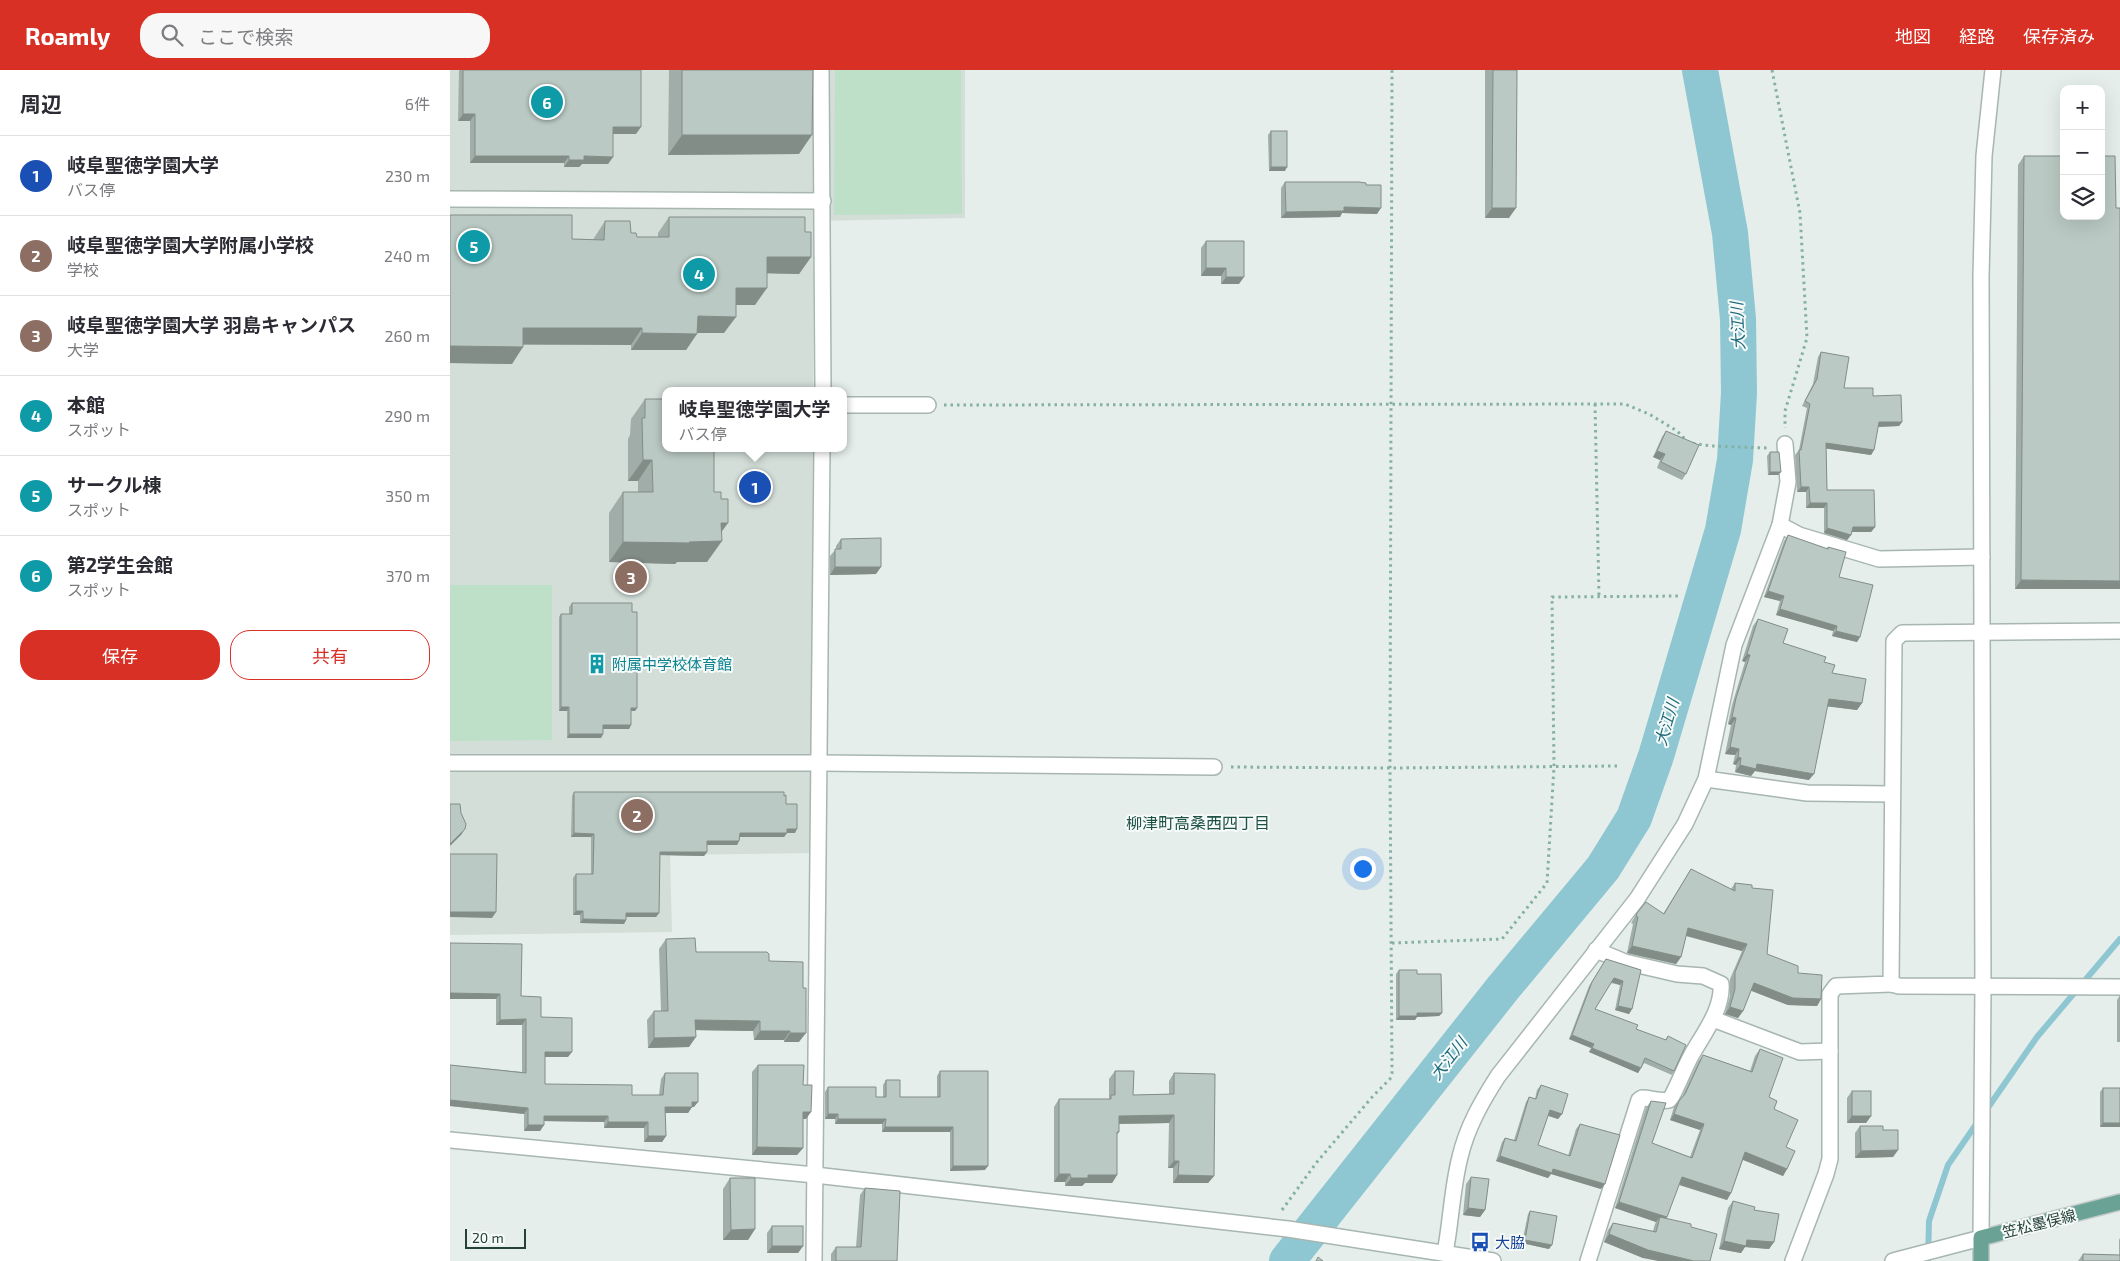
<!DOCTYPE html>
<html lang="ja">
<meta charset="utf-8">
<style>
body{margin:0;font-family:"Exo 2","Noto Sans JP",sans-serif;background:#f7f7f7;color:#2b2b33}
.controls{position:absolute;right:15px;top:15px;display:grid;overflow:hidden;border-radius:10px;box-shadow:0 5px 20px #0002}
.controls button{width:45px;height:45px;display:grid;place-items:center;padding:0;border:0;border-bottom:1px solid #e1e1e2;background:#fff;color:#2b2b33;font:25px sans-serif}
.scale{position:absolute;left:15px;bottom:12px;width:61px;box-sizing:border-box;padding-left:5px;border:2px solid #244039;border-top:0;font-size:14px;line-height:18px;white-space:nowrap;color:#244039;-webkit-text-stroke:4px #f6faf8;paint-order:stroke}
.you{position:absolute;left:912px;top:798px;width:18px;height:18px;margin:-12px;border:4px solid #fff;border-radius:50%;background:#1a73e8;box-shadow:0 0 0 8px #1a73e833}
.badge{display:grid;place-items:center;width:32px;height:32px;border-radius:50%;background:#d93025;color:#fff;font-size:16px;font-weight:700}
.pin{position:absolute;translate:-50% -50%;border:2px solid #fff;box-shadow:0 1px 5px #0006}
.popup{position:absolute;left:212px;top:317px;width:185px;height:65px;box-sizing:border-box;display:grid;place-content:center;border-radius:10px;background:#fff;filter:drop-shadow(0 1px 4px #0005);font-size:16px;white-space:nowrap;color:#7c7c81}
.popup b{font-size:19px;color:#2b2b33}
.popup::after{content:'';position:absolute;left:50%;top:100%;margin-left:-10px;border:10px solid transparent;border-top-color:#fff}
.list{margin:0;padding:0;list-style:none}
h2{display:flex;justify-content:space-between;align-items:center;height:65px;margin:0;padding:0 20px;font-size:21px}
h2 small{font-size:16px;font-weight:400;color:#7c7c81}
.list li{display:grid;grid-template-columns:32px 1fr auto;gap:15px;align-items:center;box-sizing:border-box;height:80px;padding:0 20px;border-top:1px solid #e1e1e2}
.list b{display:block;font-size:19px;white-space:nowrap}
.list p{margin:0;font-size:16px;white-space:nowrap;color:#7c7c81}
.list em{font-size:16px;font-style:normal;color:#7c7c81}
.actions{display:flex;gap:10px;padding:15px 20px}
.actions a{flex:1;padding:11px 0;border:1px solid #d93025;border-radius:20px;text-align:center;font-size:18px;color:#d93025}
.actions .main{background:#d93025;color:#fff}
.icon{flex:none;width:28px;height:28px;fill:none;stroke:currentColor;stroke-width:2;stroke-linecap:round;stroke-linejoin:round}
.map{position:relative;flex:none;width:1670px;height:1191px;overflow:hidden}
header{display:flex;align-items:center;gap:30px;box-sizing:border-box;height:70px;padding:0 25px;background:#d93025;color:#fff}
header strong{font-size:24px}
nav{display:flex;gap:28px;margin-inline-start:auto;font-size:18px}
.search{width:350px;height:45px;background:#f7f7f7;display:flex;align-items:center;gap:12px;box-sizing:border-box;padding:0 18px;border-radius:20px;color:#7c7c81;font-size:19px}
main{display:flex}
aside{flex:1;background:#fff}
.map>svg:first-child{display:block}
.built{fill:#d3ded9}
.green{fill:#bedfc8}
.lines{fill:none;stroke-linecap:round;stroke-linejoin:round}
.stream{stroke:#8ec6d2;stroke-width:6}
.river{stroke:#8ec6d2;stroke-width:36}
.minor-casing{stroke:#a7b6b1;stroke-width:18}
.major-casing{stroke:#c2cac8;stroke-width:18}
.path{stroke:#85b1a5;stroke-width:3;stroke-dasharray:2.5 4;stroke-linecap:butt}
.minor{stroke:#fff;stroke-width:15}
.major{stroke:#6aa396;stroke-width:15}
.wall{fill:#a0ada8}
.shaded-wall{fill:#828d88}
.building{fill:#bac9c3;stroke:#828d88}
.labels{text-anchor:middle;dominant-baseline:central;stroke-width:4;stroke-linejoin:round;paint-order:stroke}
.culture-label{font-size:15px;fill:#0d838f;stroke:#f6faf8;text-anchor:start}
.street-label{font-size:15px;fill:#244039;stroke:#f6faf8}
.transit-label{font-size:15px;fill:#164399;stroke:#f6faf8;text-anchor:start}
.water-label{font-size:16px;font-style:italic;fill:#1d6a7c;stroke:#f6faf8}
.neighbourhood-label{font-size:16px;fill:#1f5247;stroke:#f6faf8}
</style>
<header>
<strong>Roamly</strong>
<div class="search"><svg class="icon" aria-label="search" viewBox="0 0 24 24"><circle cx="10" cy="10" r="6"/><path d="M15 15l6 6"/></svg>ここで検索</div>
<nav><a>地図</a><a>経路</a><a>保存済み</a></nav>
</header>
<main>
<aside>
<h2>周辺<small>6件</small></h2>
<ul class="list">
<li><span class="badge" style="background:#1a4fb4">1</span><div><b>岐阜聖徳学園大学</b><p>バス停</p></div><em>230 m</em></li>
<li><span class="badge" style="background:#8d6e63">2</span><div><b>岐阜聖徳学園大学附属小学校</b><p>学校</p></div><em>240 m</em></li>
<li><span class="badge" style="background:#8d6e63">3</span><div><b>岐阜聖徳学園大学 羽島キャンパス</b><p>大学</p></div><em>260 m</em></li>
<li><span class="badge" style="background:#0f9aa8">4</span><div><b>本館</b><p>スポット</p></div><em>290 m</em></li>
<li><span class="badge" style="background:#0f9aa8">5</span><div><b>サークル棟</b><p>スポット</p></div><em>350 m</em></li>
<li><span class="badge" style="background:#0f9aa8">6</span><div><b>第2学生会館</b><p>スポット</p></div><em>370 m</em></li>
</ul>
<div class="actions"><a class="main">保存</a><a>共有</a></div>
</aside>
<div class="map">
<svg width="1670" height="1191" viewBox="0 0 1670 1191">
<rect width="100%" height="100%" fill="#e5eeea"/>
<polygon class="built" points="0,0 515,0 515,148 364,151 363,321 216,321 216,378 363,378 361,783 220,785 222,862 0,865"/>
<g class="green">
<polygon points="385,0 511,0 512,144 384,145"/>
<polygon points="0,515 102,515 102,670 0,671"/>
</g>
<g class="lines">
<g class="stream">
<polyline points="1535,1042 1587,967 1670,869"/>
<polyline points="1478,1191 1479,1151 1498,1095 1529,1050"/>
</g>
<polyline class="river" points="837,1191 1053,918 1153,798 1184,748 1206,686 1273,460 1285,390 1289,323 1288,249 1280,163 1250,0"/>
<defs>
<g id="minor">
<polyline points="371,0 373,321"/>
<polyline points="0,129 373,131"/>
<polyline points="394,335 478,335"/>
<polyline points="1330,455 1349,465 1429,489 1532,487"/>
<polyline points="0,693 369,693 764,697"/>
<polyline points="1256,709 1357,723 1442,724"/>
<polyline points="1441,914 1449,916 1670,917"/>
<polyline points="1263,949 1350,982 1380,981"/>
<polyline points="0,1070 365,1105 838,1159 1043,1191"/>
<path d="M 995,1183 C 1001,1152 1002,1118 1010,1087 C 1017,1057 1032,1031 1048,1006 L 1187,829 L 1235,754 L 1256,709 L 1284,575 L 1330,455 L 1338,412 L 1335,374"/>
<polyline points="364,1191 372,378"/>
<path d="M 1138,1191 L 1189,1030 L 1192,1028 C 1201,1028 1210,1032 1219,1030 L 1222,1026 C 1229,1013 1234,999 1241,986 C 1253,964 1273,940 1271,914 L 1253,906 L 1227,904 L 1175,892 L 1146,880"/>
<polyline points="1343,1191 1376,1104 1380,1089 1380,924 1386,916 1441,914 1444,571 1452,563 1670,561"/>
<polyline points="1443,1191 1531,1168 1533,917 1531,206 1534,86 1543,0"/>
</g>
<polyline id="major" points="1531,1191 1531,1168 1670,1132"/>
</defs>
<use href="#minor" class="minor-casing"/>
<use href="#major" class="major-casing"/>
<g class="path">
<polyline points="1322,0 1350,143 1357,268 1335,341 1335,358"/>
<polyline points="1145,334 1149,527"/>
<polyline points="494,335 1175,334 1199,344 1227,361 1239,373 1262,376 1318,378"/>
<polyline points="781,697 940,698 1168,696"/>
<polyline points="942,873 1052,869 1097,813 1104,697 1102,527 1229,526"/>
<polyline points="832,1140 867,1092 923,1026 940,1009 942,1003 940,698 942,0"/>
</g>
<use href="#minor" class="minor"/>
<use href="#major" class="major"/>
</g>
<g class="wall">
<polygon points="9,0 191,0 186,64 163,64 163,87 158,94 132,94 129,97 114,97 114,93 20,93 20,51 8,51"/>
<polygon points="219,0 363,0 349,84 218,85"/>
<polygon points="1035,0 1067,0 1059,148 1035,148"/>
<polygon points="821,61 835,101 819,101 818,65"/>
<polygon points="1574,86 1666,138 1670,519 1565,519 1568,95"/>
<polygon points="835,112 916,115 927,144 892,143 890,147 831,148 831,118"/>
<polygon points="0,145 122,169 143,170 144,168 155,151 181,163 187,167 208,167 208,163 219,147 355,162 361,187 349,204 317,203 305,235 286,235 274,263 247,263 236,280 181,280 181,275 73,275 62,294 0,293"/>
<polygon points="756,171 789,214 771,214 771,206 751,206 751,178"/>
<polygon points="1371,282 1394,318 1423,326 1452,352 1449,356 1428,357 1424,380 1421,385 1376,378 1377,420 1425,457 1421,462 1401,462 1401,465 1397,470 1374,463 1374,438 1356,438 1356,422 1347,422 1345,385 1349,380 1357,338 1352,336 1363,314 1368,287"/>
<polygon points="195,329 264,422 271,462 257,492 227,492 225,494 159,492 159,443 173,422 188,422 188,411 178,411 178,369 180,365 181,349"/>
<polygon points="1216,361 1236,404 1232,410 1207,398 1210,390 1203,387 1212,367"/>
<polygon points="1320,382 1328,405 1318,405 1317,386"/>
<polygon points="1338,465 1377,479 1378,477 1410,567 1407,572 1382,566 1383,561 1326,545 1330,531 1314,527 1334,471"/>
<polygon points="391,469 426,504 380,505 380,486 386,479 386,476"/>
<polygon points="122,533 182,542 187,638 185,641 181,641 181,655 179,659 153,659 153,664 151,668 117,668 117,641 109,641 109,547 111,544 119,544 119,537"/>
<polygon points="1308,549 1333,573 1374,592 1382,603 1412,633 1407,640 1377,636 1359,710 1305,701 1301,706 1285,702 1286,695 1283,694 1285,685 1275,684 1281,655 1278,654 1282,635 1295,592 1292,591 1303,556"/>
<polygon points="124,722 334,726 345,763 337,763 334,767 290,767 289,771 287,775 257,775 257,782 254,786 210,785 209,843 206,847 176,847 176,850 174,854 130,853 130,845 123,845 123,808 126,804 141,804 141,767 121,767 122,726"/>
<polygon points="1241,799 1281,819 1285,813 1302,818 1317,884 1348,903 1371,929 1367,936 1338,935 1301,920 1293,941 1288,948 1275,944 1280,926 1280,909 1292,881 1236,866 1231,887 1226,894 1177,883 1183,854 1181,853 1187,843 1213,844"/>
<polygon points="216,869 246,882 319,891 349,972 334,972 334,970 304,970 303,961 246,960 239,977 198,978 197,950 204,941 211,941 209,879"/>
<polygon points="0,873 71,926 91,947 118,987 95,987 95,1014 182,1025 209,1025 211,1009 215,1003 244,1037 242,1037 238,1043 215,1043 216,1066 212,1072 194,1072 194,1058 154,1058 154,1052 94,1051 94,1055 90,1061 74,1061 74,1044 0,1036 0,995 72,1002 72,955 46,955 46,929 0,929"/>
<polygon points="1156,889 1191,900 1182,939 1179,944 1165,940 1170,915 1161,913 1145,939 1186,959 1215,970 1218,966 1224,1001 1222,1005 1194,993 1188,1003 1139,982 1141,978 1119,969 1139,916"/>
<polygon points="949,900 967,904 992,943 989,946 967,947 965,950 946,950 946,904"/>
<polygon points="1670,925 1670,972 1667,972 1667,930"/>
<polygon points="1310,979 1319,1027 1336,1077 1337,1099 1333,1106 1293,1090 1281,1123 1277,1130 1229,1115 1193,1188 1154,1172 1158,1160 1163,1153 1203,1161 1205,1154 1206,1152 1165,1138 1196,1038 1201,1031 1202,1073 1240,1087 1250,1060 1220,1050 1224,1037 1232,1027 1248,992 1253,985 1300,1001 1305,986"/>
<polygon points="308,995 353,1015 356,1049 353,1049 353,1078 347,1085 302,1085 302,1002"/>
<polygon points="490,1001 535,1100 500,1101 500,1062 432,1062 432,1054 385,1054 385,1049 375,1049 375,1022 378,1017 426,1027 433,1027 433,1015 436,1010 450,1027 487,1027 487,1006"/>
<polygon points="665,1001 683,1025 719,1024 719,1011 724,1003 764,1106 758,1113 723,1113 723,1098 718,1098 719,1053 669,1054 669,1062 667,1065 667,1105 662,1113 635,1113 632,1116 615,1116 615,1112 604,1112 604,1037 609,1029 659,1029 659,1009"/>
<polygon points="1091,1015 1112,1044 1108,1049 1098,1046 1088,1075 1118,1086 1126,1059 1130,1054 1151,1119 1101,1104 1098,1108 1046,1091 1052,1072 1055,1068 1064,1070 1076,1032 1079,1027 1085,1029 1087,1020"/>
<polygon points="1653,1018 1670,1057 1650,1057 1650,1022"/>
<polygon points="1402,1021 1421,1046 1416,1053 1397,1053 1397,1028"/>
<polygon points="1410,1056 1433,1060 1448,1080 1443,1087 1405,1088 1405,1063"/>
<polygon points="1021,1107 1035,1140 1030,1147 1013,1145 1016,1114"/>
<polygon points="280,1108 305,1159 298,1170 273,1170 273,1119"/>
<polygon points="415,1118 447,1191 381,1191 381,1184 386,1177 406,1177 410,1125"/>
<polygon points="1283,1131 1304,1140 1324,1172 1319,1179 1295,1177 1291,1183 1269,1179 1278,1138"/>
<polygon points="1080,1141 1099,1179 1072,1173 1078,1144"/>
<polygon points="322,1156 353,1176 348,1183 317,1183 317,1163"/>
<polygon points="1670,1168 1670,1191 1628,1191 1633,1184 1669,1185 1669,1170"/>
</g>
<g class="shaded-wall">
<polygon points="13,44 25,44 20,51 8,51"/>
<polygon points="163,57 191,57 186,64 158,64"/>
<polygon points="232,65 362,65 349,84 218,85"/>
<polygon points="25,86 119,86 114,93 20,93"/>
<polygon points="134,86 163,87 158,94 132,94 129,97 114,97 119,90"/>
<polygon points="821,97 837,97 835,101 819,101"/>
<polygon points="894,137 931,138 927,144 892,143 890,147 831,148 836,142"/>
<polygon points="1042,138 1066,138 1059,148 1035,148"/>
<polygon points="317,187 361,187 349,204 306,203"/>
<polygon points="756,198 776,198 771,206 751,206"/>
<polygon points="776,207 794,207 789,214 771,214"/>
<polygon points="286,218 317,218 305,235 275,235"/>
<polygon points="248,246 286,247 274,263 236,263"/>
<polygon points="73,258 192,258 181,275 61,274"/>
<polygon points="192,263 247,264 236,280 181,280"/>
<polygon points="0,276 73,277 62,294 0,293"/>
<polygon points="1429,352 1452,352 1449,356 1426,357"/>
<polygon points="1376,373 1424,380 1421,385 1372,378"/>
<polygon points="1207,381 1215,384 1210,390 1203,387"/>
<polygon points="193,390 202,390 188,411 178,411"/>
<polygon points="1320,402 1331,402 1328,405 1318,405"/>
<polygon points="1351,417 1359,417 1356,422 1347,422"/>
<polygon points="1360,433 1377,433 1374,438 1356,438"/>
<polygon points="271,453 278,453 265,471 272,471 257,492 227,492 225,494 159,492 173,472 239,472"/>
<polygon points="1403,457 1425,457 1421,462 1399,462"/>
<polygon points="1377,458 1401,465 1397,470 1374,463"/>
<polygon points="385,497 431,497 426,504 380,505"/>
<polygon points="1571,510 1670,511 1670,519 1565,519"/>
<polygon points="1318,521 1334,526 1330,531 1314,527"/>
<polygon points="1330,539 1387,556 1383,561 1326,545"/>
<polygon points="1386,561 1410,567 1407,572 1382,566"/>
<polygon points="1297,584 1300,585 1295,592 1292,591"/>
<polygon points="1379,629 1412,633 1407,640 1374,636"/>
<polygon points="111,637 119,637 117,641 109,641"/>
<polygon points="181,638 187,638 185,641 179,641"/>
<polygon points="1282,647 1286,648 1281,655 1278,654"/>
<polygon points="153,655 181,655 179,659 151,659"/>
<polygon points="119,664 153,664 151,668 117,668"/>
<polygon points="1280,677 1289,679 1285,685 1275,684"/>
<polygon points="1288,687 1291,688 1286,695 1283,694"/>
<polygon points="1307,694 1364,704 1359,710 1305,701 1301,706 1285,702 1290,695"/>
<polygon points="15,759 11,765 0,776 0,774"/>
<polygon points="337,759 347,759 345,763 335,763"/>
<polygon points="124,763 144,764 141,767 121,767"/>
<polygon points="290,763 337,763 334,767 287,767"/>
<polygon points="257,771 289,771 287,775 254,775"/>
<polygon points="210,782 257,782 254,786 207,785"/>
<polygon points="126,841 133,841 130,845 123,845"/>
<polygon points="0,842 46,842 42,848 0,847"/>
<polygon points="176,843 209,843 206,847 174,847"/>
<polygon points="133,849 176,850 174,854 130,853"/>
<polygon points="1238,858 1297,874 1292,881 1233,865"/>
<polygon points="1182,876 1231,887 1226,894 1177,883"/>
<polygon points="1164,908 1173,911 1170,915 1161,912"/>
<polygon points="1304,913 1371,929 1367,936 1338,935 1299,920"/>
<polygon points="0,923 50,924 46,929 0,929"/>
<polygon points="1168,936 1182,939 1179,944 1165,940"/>
<polygon points="1280,937 1293,941 1288,948 1275,944"/>
<polygon points="967,943 992,943 989,946 967,947 965,950 946,950 949,946"/>
<polygon points="76,949 72,955 46,955 50,950"/>
<polygon points="245,950 310,951 303,961 239,960"/>
<polygon points="310,961 340,961 334,970 304,970"/>
<polygon points="340,963 356,963 349,972 334,972"/>
<polygon points="1122,965 1144,974 1141,978 1119,969"/>
<polygon points="246,967 239,977 198,978 204,968"/>
<polygon points="1142,978 1191,998 1188,1003 1139,982"/>
<polygon points="95,982 122,982 118,987 91,987"/>
<polygon points="0,1030 78,1038 74,1044 0,1036"/>
<polygon points="242,1032 248,1032 244,1037 242,1037 238,1043 211,1043 215,1037"/>
<polygon points="1100,1040 1112,1044 1108,1049 1096,1045"/>
<polygon points="353,1042 361,1042 356,1049 348,1049"/>
<polygon points="378,1044 388,1044 385,1049 375,1049"/>
<polygon points="1224,1044 1254,1054 1250,1060 1220,1050"/>
<polygon points="724,1045 719,1053 663,1054 669,1046"/>
<polygon points="94,1046 158,1046 154,1052 90,1051"/>
<polygon points="1402,1046 1421,1046 1416,1053 1397,1053"/>
<polygon points="388,1049 436,1049 432,1054 385,1054"/>
<polygon points="158,1052 198,1052 194,1058 154,1058"/>
<polygon points="1653,1053 1670,1053 1670,1057 1650,1057"/>
<polygon points="78,1055 94,1055 90,1061 74,1061"/>
<polygon points="435,1057 503,1057 500,1062 432,1062"/>
<polygon points="198,1066 216,1066 212,1072 194,1072"/>
<polygon points="307,1077 353,1078 347,1085 302,1085"/>
<polygon points="1448,1080 1443,1087 1405,1088 1411,1081"/>
<polygon points="1295,1082 1337,1099 1333,1106 1291,1089"/>
<polygon points="1050,1086 1103,1099 1155,1114 1151,1119 1101,1104 1098,1108 1046,1091"/>
<polygon points="724,1091 729,1091 723,1098 718,1098"/>
<polygon points="503,1096 538,1096 535,1100 500,1101"/>
<polygon points="609,1104 620,1104 615,1112 604,1112"/>
<polygon points="638,1105 667,1105 662,1113 635,1113 632,1116 615,1116 621,1108"/>
<polygon points="728,1105 764,1106 758,1113 723,1113"/>
<polygon points="1232,1107 1281,1123 1277,1130 1227,1114"/>
<polygon points="1169,1132 1217,1147 1212,1154 1210,1147 1206,1152 1165,1138"/>
<polygon points="1018,1138 1035,1140 1030,1147 1013,1145"/>
<polygon points="305,1159 298,1170 273,1170 281,1160"/>
<polygon points="1159,1164 1244,1191 1208,1191 1193,1188 1154,1172"/>
<polygon points="1075,1170 1102,1175 1099,1179 1072,1173"/>
<polygon points="1297,1170 1324,1172 1319,1179 1295,1177 1291,1183 1269,1179 1274,1171"/>
<polygon points="322,1176 353,1176 348,1183 317,1183"/>
</g>
<g class="building">
<polygon points="13,0 191,0 191,57 163,57 163,87 134,86 134,90 119,90 119,86 25,86 25,44 13,44"/>
<polygon points="232,0 363,0 362,65 232,65"/>
<polygon points="1043,0 1067,0 1066,138 1042,138"/>
<rect x="821" y="61" width="16" height="36"/>
<polygon points="1574,86 1614,86 1614,146 1651,146 1651,86 1665,86 1666,138 1670,138 1670,511 1571,510"/>
<polygon points="835,112 909,112 916,113 916,115 931,115 931,138 894,137 894,141 836,142"/>
<polygon points="0,145 122,145 122,169 154,170 155,151 180,151 181,163 186,163 187,167 219,167 219,147 355,147 355,162 361,162 361,187 317,187 317,218 286,218 286,247 248,246 247,264 192,263 192,258 73,258 73,277 0,276"/>
<polygon points="756,171 794,171 794,207 776,207 776,198 756,198"/>
<polygon points="1371,282 1399,287 1394,318 1423,318 1423,326 1451,325 1452,352 1429,352 1424,380 1376,373 1377,420 1424,420 1425,457 1403,457 1401,465 1377,458 1377,433 1360,433 1359,417 1351,417 1349,380 1351,380 1360,334 1355,331 1367,309"/>
<polygon points="195,329 216,329 216,378 264,378 264,422 271,422 271,429 278,429 278,453 271,453 272,471 239,472 240,473 173,472 173,422 203,422 202,390 193,390 192,348 195,348"/>
<polygon points="1216,361 1249,375 1236,404 1211,392 1215,384 1207,381"/>
<polygon points="1320,382 1329,382 1331,402 1320,402"/>
<polygon points="1338,465 1378,479 1378,477 1396,482 1389,507 1423,515 1410,567 1386,561 1387,556 1330,539 1334,526 1318,521"/>
<polygon points="431,468 431,497 385,497 385,479 391,479 391,469"/>
<polygon points="122,533 182,533 182,542 187,542 187,638 181,638 181,655 153,655 153,664 119,664 119,637 111,637 111,544 122,544"/>
<polygon points="1308,549 1338,559 1333,573 1376,587 1374,592 1385,595 1382,603 1416,609 1412,633 1379,629 1364,704 1307,694 1306,699 1290,695 1291,688 1288,687 1289,679 1280,677 1286,648 1282,647 1286,628 1300,585 1297,584"/>
<polygon points="124,722 334,722 334,726 336,725 336,734 347,734 347,759 337,759 337,763 290,763 289,771 257,771 257,782 210,782 209,843 176,843 176,850 133,849 133,841 126,841 126,804 143,804 144,764 124,763"/>
<polygon points="0,734 10,734 11,743 16,754 15,759 0,774"/>
<polygon points="0,784 47,784 46,842 0,842"/>
<polygon points="1241,799 1285,821 1285,813 1302,815 1302,818 1323,820 1317,884 1348,896 1348,903 1372,905 1371,929 1343,928 1304,913 1293,941 1280,937 1285,919 1285,902 1297,874 1238,858 1231,887 1182,876 1188,847 1186,846 1187,843 1196,832 1214,844"/>
<polygon points="245,868 246,882 317,882 319,884 319,891 353,892 353,918 356,918 356,963 340,963 340,961 310,961 310,951 245,950 246,967 204,968 204,941 218,941 216,869"/>
<polygon points="0,873 72,874 71,926 91,927 91,947 122,948 122,982 95,982 95,1014 182,1015 182,1025 213,1025 215,1003 248,1003 248,1032 242,1032 242,1037 215,1037 216,1066 198,1066 198,1052 158,1052 158,1046 94,1046 94,1055 78,1055 78,1038 0,1030 0,995 76,1003 76,949 50,950 50,924 0,923"/>
<polygon points="1156,889 1191,900 1182,939 1168,936 1173,911 1164,908 1145,939 1188,955 1186,959 1216,970 1218,966 1236,975 1224,1001 1195,988 1191,998 1142,978 1144,974 1122,965 1142,912"/>
<polygon points="949,900 967,900 967,904 991,904 992,943 967,943 967,946 949,946"/>
<polygon points="1310,979 1333,988 1319,1027 1327,1031 1324,1039 1348,1050 1336,1077 1345,1081 1337,1099 1295,1082 1281,1123 1232,1107 1217,1147 1169,1132 1201,1031 1216,1033 1202,1073 1242,1088 1254,1054 1224,1044 1229,1031 1235,1024 1253,985 1302,1002"/>
<polygon points="308,995 354,995 353,1015 362,1015 361,1042 353,1042 353,1078 307,1077"/>
<polygon points="490,1001 538,1001 538,1096 503,1096 503,1057 435,1057 436,1049 388,1049 388,1044 378,1044 378,1017 426,1017 426,1027 436,1027 436,1010 450,1010 450,1027 490,1027"/>
<polygon points="665,1001 684,1001 683,1025 724,1024 724,1003 765,1004 764,1106 728,1105 729,1091 724,1091 724,1045 669,1046 669,1062 667,1062 667,1105 638,1105 638,1108 621,1108 620,1104 609,1104 609,1029 661,1029 661,1025 665,1025"/>
<polygon points="1091,1015 1118,1024 1112,1044 1100,1040 1088,1075 1120,1086 1130,1054 1170,1065 1155,1114 1103,1099 1102,1103 1050,1086 1055,1068 1066,1071 1079,1027 1086,1029"/>
<rect x="1653" y="1018" width="17" height="35"/>
<rect x="1402" y="1021" width="19" height="25"/>
<polygon points="1410,1056 1433,1056 1433,1060 1448,1060 1448,1080 1411,1081"/>
<polygon points="1021,1107 1039,1109 1035,1140 1018,1138"/>
<polygon points="280,1108 305,1108 305,1159 281,1160"/>
<polygon points="415,1118 450,1121 447,1191 386,1191 386,1177 411,1177"/>
<polygon points="1283,1131 1305,1137 1304,1140 1329,1144 1324,1172 1297,1170 1296,1176 1274,1171"/>
<polygon points="1080,1141 1107,1146 1102,1175 1075,1170"/>
<polygon points="1210,1147 1241,1154 1241,1157 1267,1164 1260,1191 1244,1191 1198,1180 1159,1164 1163,1153 1206,1162"/>
<rect x="322" y="1156" width="31" height="20"/>
<polygon points="1633,1184 1670,1185 1670,1191 1633,1191"/>
<polygon points="868,1187 873,1191 866,1191"/>
</g>
<defs>
<symbol id="building-bare" viewBox="-9 -9 18 18"><path d="M-4-6H4V6H1V3H-1V6H-4ZM-2.5-4.3h1.7v1.8h-1.7ZM.8-4.3h1.7v1.8H.8ZM-2.5-1h1.7V.8h-1.7ZM.8-1h1.7V.8H.8Z" fill="#0f9aa8" stroke="#f6faf8" stroke-width="2.5" paint-order="stroke"/></symbol>
<symbol id="bus-bare" viewBox="-9 -9 18 18"><path d="M-5-6H5V4H4V6H2V4H-2V6H-4V4H-5ZM-3.5-4V0h7V-4ZM-3.5 1.2v1.5H-2V1.2ZM2 1.2v1.5H3.5V1.2Z" fill="#1a4fb4" stroke="#f6faf8" stroke-width="2.5" paint-order="stroke"/></symbol>
</defs>
<g fill-rule="evenodd">
<use href="#building-bare" x="133" y="580" width="28" height="28"/>
<use href="#bus-bare" x="1016" y="1158" width="28" height="28"/>
</g>
<g class="labels">
<g class="culture-label">
<text x="162" y="594">附属中学校体育館</text>
</g>
<g class="street-label">
<text transform="translate(1589 1153) rotate(-14)">笠松墨俣線</text>
</g>
<g class="transit-label">
<text x="1045" y="1172">大脇</text>
</g>
<g class="water-label">
<text transform="translate(1287 256) rotate(-93)">大江川</text>
<text transform="translate(1216 652) rotate(-74)">大江川</text>
<text transform="translate(998 988) rotate(-52)">大江川</text>
</g>
<g class="neighbourhood-label">
<text x="748" y="752">柳津町高桑西四丁目</text>
</g>
</g>
</svg>
<div class="controls">
<button>+</button>
<button>−</button>
<button><svg class="icon" aria-label="layers" viewBox="0 0 24 24"><path d="M12 4l9 5-9 5-9-5zM3 14l9 5 9-5"/></svg></button>
</div>
<div class="scale">20 m</div>
<div class="you"></div>
<div class="pin badge" style="left:305px;top:417px;background:#1a4fb4">1</div>
<div class="popup"><b>岐阜聖徳学園大学</b>バス停</div>
<div class="pin badge" style="left:187px;top:745px;background:#8d6e63">2</div>
<div class="pin badge" style="left:181px;top:507px;background:#8d6e63">3</div>
<div class="pin badge" style="left:249px;top:204px;background:#0f9aa8">4</div>
<div class="pin badge" style="left:24px;top:176px;background:#0f9aa8">5</div>
<div class="pin badge" style="left:97px;top:32px;background:#0f9aa8">6</div>
</div>
</main>
